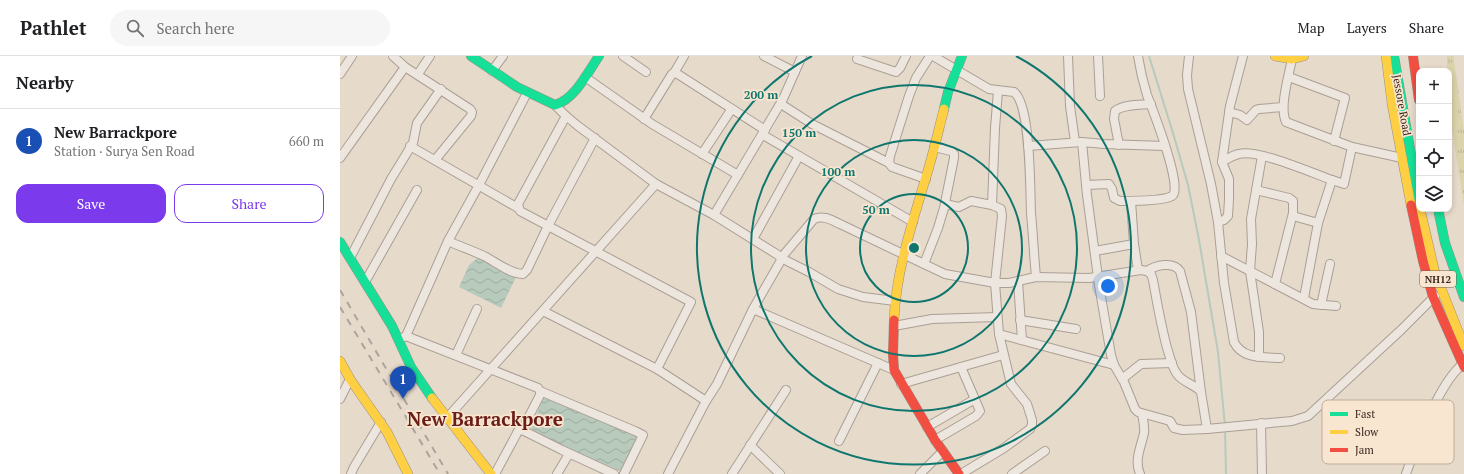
<!DOCTYPE html>
<meta charset="utf-8">
<style>
body{margin:0;font-family:"PT Serif",serif;background:#f6f6f6;color:#202124}
.controls{position:absolute;right:12px;top:12px;display:grid;overflow:hidden;border-radius:8px;box-shadow:0 2px 6px #0003}
.controls button{width:36px;height:36px;display:grid;place-items:center;padding:0;border:0;border-bottom:1px solid #e0e0e0;background:#fff;color:#202124;font:20px sans-serif}
.you{position:absolute;left:768px;top:230px;width:14px;height:14px;margin:-10px;border:3px solid #fff;border-radius:50%;background:#1a73e8;box-shadow:0 0 0 6px #1a73e833}
.badge{display:grid;place-items:center;width:26px;height:26px;border-radius:50%;background:#7c3aed;color:#fff;font-size:13px;font-weight:700}
.pin{position:absolute;translate:-50% -33px;filter:drop-shadow(0 1px 2px #0008)}
.pin::after{content:'';position:absolute;top:21px;width:14px;height:12px;background:inherit;clip-path:polygon(0 0,100% 0,50% 100%)}
.list{margin:0;padding:0;list-style:none}
h2{display:flex;justify-content:space-between;align-items:center;height:52px;margin:0;padding:0 16px;font-size:17px}
h2 small{font-size:13px;font-weight:400;color:#757577}
.list li{display:grid;grid-template-columns:26px 1fr auto;gap:12px;align-items:center;box-sizing:border-box;height:64px;padding:0 16px;border-top:1px solid #e0e0e0}
.list b{display:block;font-size:15px;white-space:nowrap}
.list p{margin:0;font-size:13px;white-space:nowrap;color:#757577}
.list em{font-size:13px;font-style:normal;color:#757577}
.actions{display:flex;gap:8px;padding:12px 16px}
.actions a{flex:1;padding:9px 0;border:1px solid #7c3aed;border-radius:12px;text-align:center;font-size:14px;color:#7c3aed}
.actions .main{background:#7c3aed;color:#fff}
.icon{flex:none;width:22px;height:22px;fill:none;stroke:currentColor;stroke-width:2;stroke-linecap:round;stroke-linejoin:round}
.map{position:relative;flex:none;width:1124px;height:418px;overflow:hidden}
header{display:flex;align-items:center;gap:24px;box-sizing:border-box;height:56px;padding:0 20px;background:#fff;border-bottom:1px solid #e0e0e0}
header strong{font-size:19px}
nav{display:flex;gap:22px;margin-inline-start:auto;font-size:14px}
.search{width:280px;height:36px;background:#f6f6f6;display:flex;align-items:center;gap:10px;box-sizing:border-box;padding:0 14px;border-radius:22px;color:#757577;font-size:15px}
main{display:flex}
aside{flex:1;background:#fff}
.map>svg:first-child{display:block}
.grass{fill:url(#grass-tufts)}
.water{fill:url(#water-waves)}
.lines{fill:none;stroke-linecap:round;stroke-linejoin:round}
.stream{stroke:#b7cabc;stroke-width:2}
.street-casing{stroke:#ab9f95;stroke-width:10}
.fast-casing{stroke:#9b8f85;stroke-width:10}
.slow-casing{stroke:#9b8f85;stroke-width:10}
.jam-casing{stroke:#9b8f85;stroke-width:10}
.street{stroke:#ede6de;stroke-width:8}
.fast{stroke:#16e098;stroke-width:9}
.slow{stroke:#ffcf43;stroke-width:9}
.jam{stroke:#f24e42;stroke-width:9}
.rail{stroke:#aca59e;stroke-width:2;stroke-dasharray:7 7;stroke-linecap:butt}
.ring{fill:none;stroke:#0f766e;stroke-width:2}
.labels{text-anchor:middle;dominant-baseline:central;stroke-width:3.5;stroke-linejoin:round;paint-order:stroke}
.shield{fill:#f8e6d0;stroke:#736052;stroke-width:1}
.shield-label{font-size:10px;font-weight:bold;fill:#3a261c}
.street-label{font-size:11px;fill:#3a261c;stroke:#f8e6d0}
.town-label{font-size:19px;font-weight:bold;fill:#6a1c18;stroke:#f8e6d0}
.key{fill:#f8e6d0;stroke:#bfac9a;stroke-width:1}
.key-label{font-size:11px;fill:#3a261c}
.centre{fill:#0f766e;stroke:#f8e6d0;stroke-width:2}
.ring-label{font-size:12px;text-anchor:middle;font-weight:bold;fill:#0f766e;stroke:#f8e6d0;stroke-width:3.5;stroke-linejoin:round;paint-order:stroke}
</style>
<header>
<strong>Pathlet</strong>
<div class="search"><svg class="icon" aria-label="search" viewBox="0 0 24 24"><circle cx="10" cy="10" r="6"/><path d="M15 15l6 6"/></svg>Search here</div>
<nav><a>Map</a><a>Layers</a><a>Share</a></nav>
</header>
<main>
<aside>
<h2>Nearby<small></small></h2>
<ul class="list">
<li><span class="badge" style="background:#1a4fb4">1</span><div><b>New Barrackpore</b><p>Station · Surya Sen Road</p></div><em>660 m</em></li>
</ul>
<div class="actions"><a class="main">Save</a><a>Share</a></div>
</aside>
<div class="map">
<svg width="1124" height="418" viewBox="0 0 1124 418">
<defs>
<pattern id="grass-tufts" width="24" height="20" patternUnits="userSpaceOnUse"><rect width="24" height="20" fill="#dad3ac"/><path d="M3 7l-1-3M5 7V3M7 7l1-3M15 17l-1-3M17 17v-4M19 17l1-3" fill="none" stroke="#bcb593"/></pattern>
<pattern id="water-waves" width="16" height="10" patternUnits="userSpaceOnUse"><rect width="16" height="10" fill="#b7cabc"/><path d="M0 5q4-4 8 0t8 0" fill="none" stroke="#9eada1"/></pattern>
</defs>
<rect width="100%" height="100%" fill="#e6dacb"/>
<polygon class="grass" points="1107,0 1114,0 1114,4 1124,75 1124,149 1110,61 1109,15 1107,15"/>
<g class="water">
<polygon points="140,200 176,221 161,252 119,231 129,209"/>
<polygon points="204,340 300,380 283,416 237,397 191,373"/>
</g>
<g class="lines">
<g class="stream">
<polyline points="809,0 833,77 848,129 859,184 878,296 885,370"/>
<polyline points="885,374 886,418"/>
</g>
<defs>
<g id="street">
<polyline points="53,0 65,11"/>
<polyline points="283,0 306,16"/>
<polyline points="424,0 455,16"/>
<path d="M 593,0 L 649,33 L 674,36 C 691,49 690,134 691,157 C 693,178 694,200 696,221"/>
<polyline points="728,0 730,50 735,86"/>
<polyline points="758,0 760,40"/>
<path d="M 849,0 L 847,19 L 848,33 L 871,128 L 878,166 L 884,227 L 894,286 C 902,303 923,301 940,302"/>
<polyline points="517,3 556,16 560,12 566,0"/>
<path d="M 952,3 C 949,19 939,51 946,66 L 1012,91 L 1004,128 L 992,124 L 978,167 L 964,242"/>
<polyline points="152,15 163,0"/>
<polyline points="334,17 344,0"/>
<polyline points="0,18 12,0"/>
<polyline points="78,18 90,0"/>
<polyline points="245,21 312,68 398,119"/>
<polyline points="949,21 1005,42 994,85"/>
<polyline points="441,48 472,68 549,107"/>
<polyline points="215,49 226,60 238,70 316,128"/>
<polyline points="889,56 900,59 907,64 916,54 919,53 943,51"/>
<polyline points="304,63 332,18 336,17 425,74"/>
<polyline points="423,79 573,166"/>
<polyline points="742,86 747,139 759,229 771,299 774,309 784,326 795,353 798,356 830,365 834,372 843,374 867,373 952,365 968,360 1061,274 1095,240"/>
<path d="M 779,89 L 774,63 L 775,55 C 783,48 801,49 811,48"/>
<polyline points="70,90 178,152"/>
<polyline points="688,90 742,86 764,88 825,90"/>
<polyline points="1012,91 1062,102"/>
<polyline points="362,98 391,54"/>
<polyline points="0,102 65,11 130,53 132,56 131,60 95,104"/>
<path d="M 882,106 C 887,103 893,99 899,98 C 918,93 972,117 992,124"/>
<polyline points="586,123 552,111 549,107 550,100 569,40 576,22 590,0"/>
<path d="M 746,129 L 769,128 L 772,133 L 774,142 L 780,145 C 789,145 824,145 832,140 C 844,133 812,52 807,39 C 803,26 800,13 798,0"/>
<polyline points="916,134 949,142 953,145 953,160 978,167"/>
<polyline points="791,145 794,188 798,214"/>
<polyline points="605,148 619,151 631,145 652,149 661,153 662,160 655,227 659,278 671,328 687,348 692,364 692,369 690,373 664,392 621,418"/>
<polyline points="652,149 655,72 658,35"/>
<polyline points="878,166 884,164 888,160 889,143 889,123 882,106 890,50 903,0"/>
<polyline points="413,183 459,100"/>
<path d="M 108,185 C 121,191 134,195 146,201 C 157,207 171,218 183,218 L 187,214 L 208,170 L 255,82"/>
<polyline points="755,195 794,188"/>
<polyline points="881,200 973,248 996,250"/>
<polyline points="10,202 51,123 73,87 77,67 101,33"/>
<polyline points="584,208 598,172 604,152 614,102 614,98 611,95 594,91"/>
<path d="M 807,215 C 816,209 833,205 840,215 L 851,256 L 861,336"/>
<polyline points="678,225 682,284"/>
<polyline points="25,226 77,134"/>
<polyline points="935,228 953,157"/>
<path d="M 555,245 L 523,241 L 498,233 L 469,216 L 441,202 L 474,163 C 484,159 491,164 500,168 L 605,218 L 655,227 L 669,227 L 696,221 L 749,222 L 801,214 L 807,215 L 811,218 L 813,224 C 817,247 821,269 827,292 C 830,300 831,310 837,318 C 843,327 855,328 861,336 L 867,373"/>
<polyline points="981,249 990,208"/>
<polyline points="413,253 554,314"/>
<polyline points="203,255 317,313 351,246 180,155 178,148 226,60"/>
<polyline points="680,264 736,273"/>
<polyline points="554,270 592,263 657,261"/>
<polyline points="659,278 774,309"/>
<polyline points="66,280 108,185 139,129 187,37"/>
<polyline points="62,282 66,280 198,332 200,335 200,339 182,374"/>
<polyline points="116,299 137,253"/>
<polyline points="919,301 919,276 910,215 912,188 911,163 922,100"/>
<polyline points="317,313 366,345"/>
<polyline points="782,323 801,308 832,307"/>
<polyline points="561,328 663,299"/>
<polyline points="200,335 295,375 303,379 284,418"/>
<polyline points="0,343 10,323"/>
<polyline points="107,362 316,128 374,159"/>
<polyline points="921,367 922,418"/>
<polyline points="587,371 635,343"/>
<polyline points="595,384 636,360 640,355 621,311"/>
<polyline points="499,385 538,307"/>
<polyline points="410,389 440,418"/>
<polyline points="11,418 14,411 41,366"/>
<polyline points="155,418 176,379 178,375 182,374 222,394 274,418"/>
<polyline points="217,418 229,398"/>
<polyline points="328,418 366,345 377,328 413,253 440,206 441,202 438,199 374,159 443,43 462,0"/>
<polyline points="392,418 446,334"/>
<polyline points="580,418 603,395"/>
<polyline points="672,418 705,395"/>
<path d="M 800,418 C 794,404 801,391 804,377 C 805,371 803,364 802,358"/>
<path d="M 1066,418 C 1076,389 1100,325 1124,307"/>
</g>
<g id="fast">
<path d="M 131,0 L 177,31 L 215,49 C 235,43 248,16 259,0"/>
<polyline points="1054,0 1079,145"/>
<polyline points="604,53 608,36 622,0"/>
<polyline points="1098,153 1105,187 1124,241"/>
<polyline points="0,186 52,270 71,311 92,342"/>
</g>
<g id="slow">
<polyline points="935,0 952,3 964,0"/>
<polyline points="1046,0 1052,48 1071,149"/>
<polyline points="1080,153 1095,217 1124,290"/>
<path d="M 554,264 C 556,215 572,168 586,121 C 593,99 598,76 604,53"/>
<polyline points="0,305 10,323 47,376 68,418"/>
<polyline points="92,342 151,418"/>
</g>
<g id="jam">
<polyline points="1073,0 1079,44"/>
<polyline points="1071,149 1083,205 1093,241 1124,311"/>
<polyline points="554,264 553,298 554,314 595,384 619,418"/>
</g>
</defs>
<use href="#street" class="street-casing"/>
<use href="#fast" class="fast-casing"/>
<use href="#slow" class="slow-casing"/>
<use href="#jam" class="jam-casing"/>
<use href="#street" class="street"/>
<use href="#fast" class="fast"/>
<use href="#slow" class="slow"/>
<use href="#jam" class="jam"/>
<g class="rail">
<polyline points="0,234 108,418"/>
<polyline points="0,251 100,418"/>
</g>
</g>
<g class="ring">
<circle cx="574" cy="192" r="54"/>
<circle cx="574" cy="192" r="108"/>
<circle cx="574" cy="192" r="163"/>
<path d="M676 0A217 217 0 1 1 472 0"/>
</g>
<g class="labels">
<rect class="shield" x="1080" y="215" width="36" height="16" rx="3"/>
<g class="shield-label">
<text x="1098" y="223">NH12</text>
</g>
<g class="street-label">
<text transform="translate(1062 49) rotate(80)">Jessore Road</text>
</g>
<g class="town-label">
<text x="145" y="362">New Barrackpore</text>
</g>
</g>
<rect x="982" y="344" width="132" height="64" rx="6" class="key"/>
<rect x="990" y="356" width="18" height="4" fill="#16e098"/>
<rect x="990" y="374" width="18" height="4" fill="#ffcf43"/>
<rect x="990" y="392" width="18" height="4" fill="#f24e42"/>
<g class="key-label">
<text x="1015" y="362">Fast</text>
<text x="1015" y="380">Slow</text>
<text x="1015" y="398">Jam</text>
</g>
<circle cx="574" cy="192" r="6" class="centre"/>
<g class="ring-label">
<text x="421" y="43">200 m</text>
<text x="459" y="81">150 m</text>
<text x="498" y="120">100 m</text>
<text x="536" y="158">50 m</text>
</g>
</svg>
<div class="controls">
<button>+</button>
<button>−</button>
<button><svg class="icon" aria-label="locate" viewBox="0 0 24 24"><circle cx="12" cy="12" r="6"/><path d="M12 2v4M12 18v4M2 12h4M18 12h4"/></svg></button>
<button><svg class="icon" aria-label="layers" viewBox="0 0 24 24"><path d="M12 4l9 5-9 5-9-5zM3 14l9 5 9-5"/></svg></button>
</div>
<div class="you"></div>
<div class="pin badge" style="left:63px;top:343px;background:#1a4fb4">1</div>
</div>
</main>
